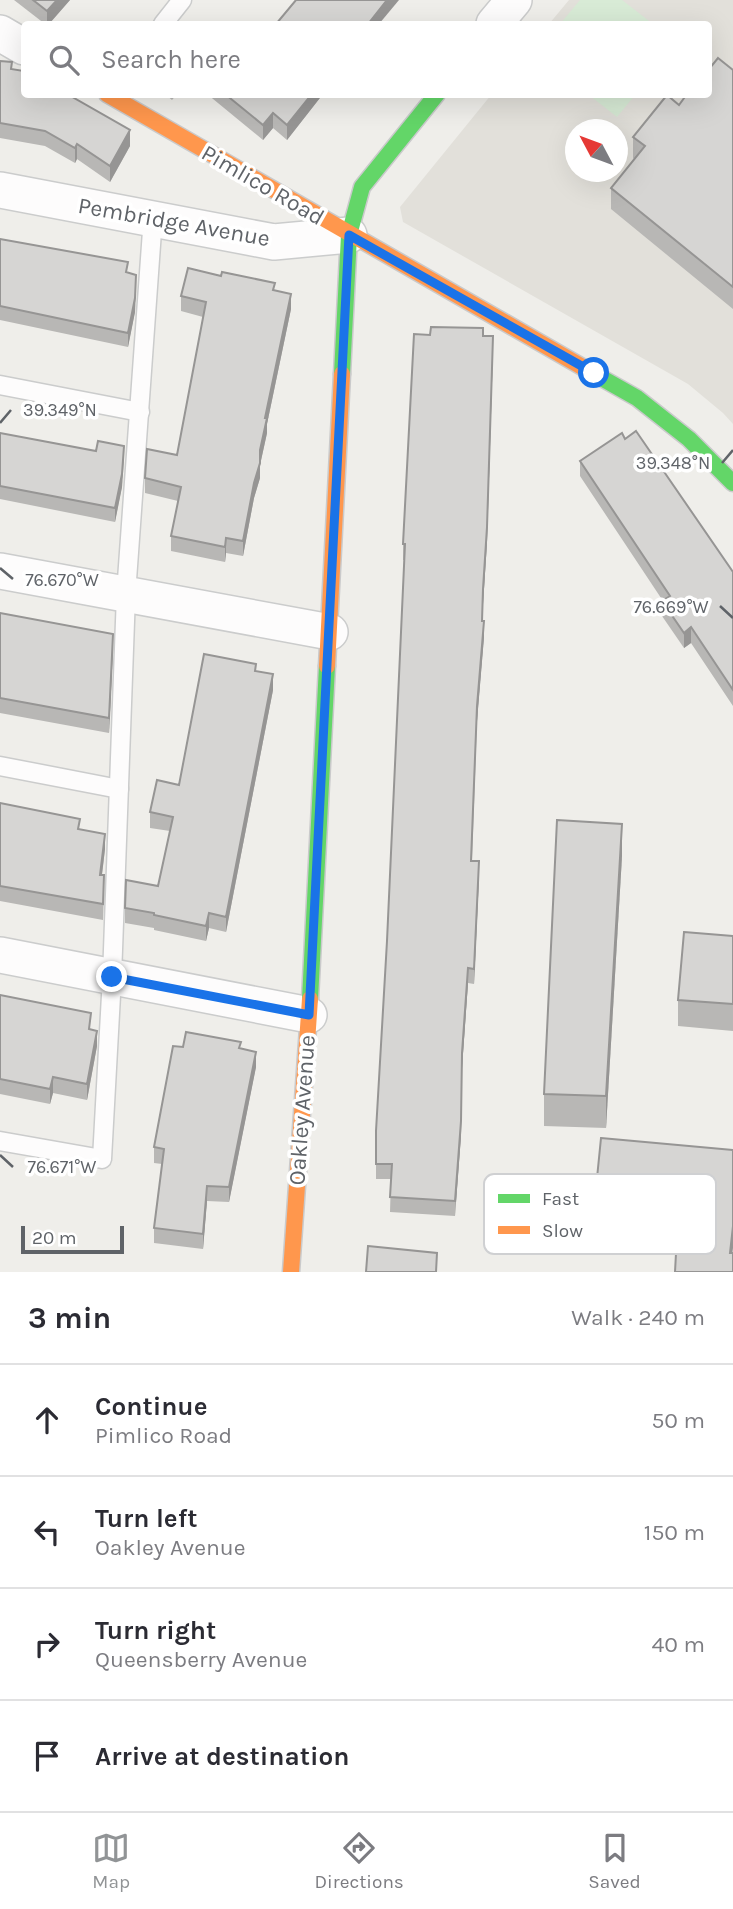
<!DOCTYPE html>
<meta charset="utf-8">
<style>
body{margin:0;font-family:Karla,sans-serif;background:#f7f7f7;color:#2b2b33}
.compass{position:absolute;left:565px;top:119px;width:63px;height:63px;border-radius:50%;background:#fff;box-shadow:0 7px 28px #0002;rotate:311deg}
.scale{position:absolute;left:21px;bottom:18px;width:103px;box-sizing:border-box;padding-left:7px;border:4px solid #5f6368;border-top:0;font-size:19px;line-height:24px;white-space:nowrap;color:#5f6368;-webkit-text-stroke:5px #fff;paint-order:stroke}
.stop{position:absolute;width:21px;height:21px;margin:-16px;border:5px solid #1a73e8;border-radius:50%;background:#fff}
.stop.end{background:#1a73e8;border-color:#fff;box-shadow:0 2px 7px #0008}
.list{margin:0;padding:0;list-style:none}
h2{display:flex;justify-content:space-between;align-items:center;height:91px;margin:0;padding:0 28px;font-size:30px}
h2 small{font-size:23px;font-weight:400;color:#7c7c81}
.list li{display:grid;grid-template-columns:46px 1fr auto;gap:21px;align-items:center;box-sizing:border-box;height:112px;padding:0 28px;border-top:2px solid #e1e1e2}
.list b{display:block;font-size:26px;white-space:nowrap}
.list p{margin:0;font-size:23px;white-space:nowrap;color:#7c7c81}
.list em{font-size:23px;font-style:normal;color:#7c7c81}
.icon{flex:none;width:38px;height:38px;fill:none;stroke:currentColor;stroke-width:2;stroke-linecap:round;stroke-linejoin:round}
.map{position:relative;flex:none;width:733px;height:1272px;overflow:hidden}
.search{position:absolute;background:#fff;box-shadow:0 7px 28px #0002;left:21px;right:21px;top:21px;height:77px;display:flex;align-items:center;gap:18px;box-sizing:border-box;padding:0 24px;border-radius:7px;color:#7c7c81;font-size:26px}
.sheet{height:539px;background:#fff}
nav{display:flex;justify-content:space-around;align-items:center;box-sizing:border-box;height:98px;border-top:2px solid #e1e1e2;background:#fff;font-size:19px;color:#7c7c81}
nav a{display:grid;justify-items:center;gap:4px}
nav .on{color:#919496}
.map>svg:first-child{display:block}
.education{fill:#e2e0da;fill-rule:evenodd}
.green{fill:#d8ebd6}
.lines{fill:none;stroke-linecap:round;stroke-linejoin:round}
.lane-casing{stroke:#cbcccc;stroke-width:21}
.street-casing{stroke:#cbcccc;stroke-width:38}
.fast-casing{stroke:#cacacb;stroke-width:19}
.slow-casing{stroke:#cacacb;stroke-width:19}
.lane{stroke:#fdfcfc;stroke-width:18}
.street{stroke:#fdfcfc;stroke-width:35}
.fast{stroke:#63d668;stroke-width:16}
.slow{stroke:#ff974d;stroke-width:16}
.wall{fill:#b8b7b5}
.shaded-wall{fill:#969594}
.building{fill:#d6d5d3;stroke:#969594;stroke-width:2}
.route{stroke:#1a73e8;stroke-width:9}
.ticks{fill:none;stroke:#5f6368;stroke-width:2.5}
.labels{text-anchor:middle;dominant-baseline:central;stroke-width:7;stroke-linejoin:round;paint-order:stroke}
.street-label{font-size:23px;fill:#5f6368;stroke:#fff}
.key{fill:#fff;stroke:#cfd0d2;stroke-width:2}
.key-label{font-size:19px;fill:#5f6368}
.ticks-label{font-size:18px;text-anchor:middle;fill:#5f6368;stroke:#fff;stroke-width:7;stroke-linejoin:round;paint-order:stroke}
</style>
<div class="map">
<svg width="733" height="1272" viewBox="0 0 733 1272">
<rect width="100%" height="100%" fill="#efeeea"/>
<path class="education" d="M 569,0 L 733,0 L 733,424 L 723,413 L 688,384 L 403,222 L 400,207 L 491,95 L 708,94 L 708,24 L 549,24 ZM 576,130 L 618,130 L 618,172 L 576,172 Z"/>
<g class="green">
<polygon points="580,0 622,0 653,24 560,24"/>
<polygon points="589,95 635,94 635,95 617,117"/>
</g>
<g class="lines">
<defs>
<g id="lane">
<polyline points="163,24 182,0"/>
<polyline points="0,385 140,412"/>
<polyline points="0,766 119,789"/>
<polyline points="0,1141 102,1159 112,977 126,594 153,217"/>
</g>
<g id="street">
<polyline points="494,24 514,0"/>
<polyline points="0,33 24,47"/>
<polyline points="0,190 274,242 349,235"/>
<polyline points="0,571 330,632"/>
<polyline points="0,955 309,1015"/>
</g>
<g id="fast">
<polyline points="591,372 637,398 689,439 733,483"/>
<polyline points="342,374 349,235 362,187 437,94"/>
<polyline points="310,999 327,666"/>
</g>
<g id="slow">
<polyline points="107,94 591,372"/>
<polyline points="327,666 342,374"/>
<polyline points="291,1272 310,999"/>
</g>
</defs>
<use href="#lane" class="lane-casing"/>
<use href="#street" class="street-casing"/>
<use href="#fast" class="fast-casing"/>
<use href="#slow" class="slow-casing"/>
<use href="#lane" class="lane"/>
<use href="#street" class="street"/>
<use href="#fast" class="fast"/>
<use href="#slow" class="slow"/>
</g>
<g class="wall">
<polygon points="14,0 70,0 49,24 45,24"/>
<polygon points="0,61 12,69 24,94 130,146 110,182 77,159 75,163 45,146 0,138"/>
<polygon points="733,70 733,309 611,209 611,188 634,159 633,158 633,137 679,105"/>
<polygon points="165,94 177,94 172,100"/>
<polygon points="207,94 323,94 287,140 273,128 263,140"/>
<polygon points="0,239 128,273 136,289 135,312 128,347 0,320"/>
<polygon points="275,290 291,309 267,424 267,433 260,465 260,478 254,498 243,556 226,553 225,562 171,551 171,536 178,501 145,493 145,478 177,455 203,317 181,311 181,296"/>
<polygon points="430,335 483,336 493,351 487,542 483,604 483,621 484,637 477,721 472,861 479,877 474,984 468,983 462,1068 461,1136 455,1216 390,1212 391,1179 376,1179 376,1131 387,941 404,560 403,560 403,544"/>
<polygon points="0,433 124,459 122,487 115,522 0,499"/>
<polygon points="625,439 733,572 733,706 691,643 684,648 662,616 663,601 580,476 580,461"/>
<polygon points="0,613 113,649 109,733 0,713"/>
<polygon points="256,671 273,690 226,932 209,928 206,941 154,930 154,928 125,923 125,908 158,886 170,831 150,828 150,812 179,785"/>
<polygon points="0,803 80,829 105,849 102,875 104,891 103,920 0,901"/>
<polygon points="622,856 606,1128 544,1126 544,1094"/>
<polygon points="733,936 733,1031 678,1026 678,1000"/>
<polygon points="0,995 91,1030 97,1046 87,1100 53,1093 50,1104 0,1094"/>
<polygon points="241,1049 256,1067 229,1202 207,1201 203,1249 154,1243 154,1228 162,1164 154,1163 154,1147"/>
<polygon points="601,1138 732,1253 677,1237 594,1230 594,1208"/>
</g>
<g class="shaded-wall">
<polygon points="57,0 70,0 49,24 47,24 47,11"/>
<polygon points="387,0 399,0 379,24 368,24"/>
<polygon points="312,94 323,94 287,140 287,125"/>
<polygon points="273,113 273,128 263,140 263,125"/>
<polygon points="130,130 130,146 110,182 110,166"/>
<polygon points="77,144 77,159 75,163 75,148"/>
<polygon points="136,275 135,312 128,347 128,333"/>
<polygon points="291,294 291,309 267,424 267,433 260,465 260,450 265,418"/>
<polygon points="493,351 487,542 483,604 483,589"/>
<polygon points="124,446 122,487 115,522 115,508"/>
<polygon points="260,463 260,478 254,498 243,556 243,541 254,483"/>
<polygon points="226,538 226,553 225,562 225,547"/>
<polygon points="484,621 484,637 477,721 477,706"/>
<polygon points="691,627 691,643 684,648 684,633"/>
<polygon points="113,634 113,649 109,733 109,718"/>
<polygon points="273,674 273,690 226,932 226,917"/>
<polygon points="622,824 622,856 606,1128 606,1096"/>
<polygon points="105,834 105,849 100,890 100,875"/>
<polygon points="479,861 479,877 474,984 474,969"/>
<polygon points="209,913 209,928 206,941 206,926"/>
<polygon points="468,968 468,983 462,1068 461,1136 455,1216 462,1053"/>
<polygon points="97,1031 97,1046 87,1100 87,1084"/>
<polygon points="256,1052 256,1067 229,1202 229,1187"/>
<polygon points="53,1077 53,1093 50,1104 50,1089"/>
<polygon points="207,1186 207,1201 203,1249 203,1234"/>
<polygon points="733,1226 733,1248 730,1272 730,1253"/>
</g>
<g class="building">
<polygon points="33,0 57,0 47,11"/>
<polygon points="296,0 387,0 368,24 276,24"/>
<polygon points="718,58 733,70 733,287 611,188 645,146 633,137 667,95 679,105 687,94 709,94 709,69"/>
<polygon points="0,61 12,62 11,69 24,71 24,94 67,94 130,130 110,166 77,144 75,148 45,131 0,123"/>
<polygon points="225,94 312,94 287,125 273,113 263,125"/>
<polygon points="0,239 128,262 126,272 136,275 135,298 128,333 0,306"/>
<polygon points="188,268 221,276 222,272 275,283 273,290 291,294 265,418 267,418 260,450 260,463 254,483 243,541 226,538 225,547 171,536 181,487 145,478 147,449 177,455 206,302 181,296"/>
<polygon points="431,327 483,328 483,336 493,336 487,527 483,589 482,621 484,621 477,706 471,861 479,861 474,969 468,968 462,1053 461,1121 455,1201 390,1197 392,1164 376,1164 376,1131 387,941 405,544 403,544 414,334 430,335"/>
<polygon points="636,431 733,572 733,690 691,627 684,633 662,601 670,596 580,461 622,433 625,439"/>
<polygon points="0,433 96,451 98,441 124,446 122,474 115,508 0,486"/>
<polygon points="0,613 113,634 109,718 0,698"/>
<polygon points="204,654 256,664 255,671 273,674 226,917 209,913 206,926 154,915 154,913 125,908 126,880 158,886 173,817 150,812 157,780 179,785"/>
<polygon points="0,803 80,819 78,829 105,834 100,875 104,875 103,904 0,886"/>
<polygon points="557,820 622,824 606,1096 544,1094"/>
<polygon points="684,932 733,936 733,1004 678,1000"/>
<polygon points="0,995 91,1013 89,1029 97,1031 87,1084 53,1077 50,1089 0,1079"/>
<polygon points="186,1032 241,1042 239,1048 256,1052 229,1187 207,1186 203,1234 154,1228 164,1149 154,1147 173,1046 183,1047"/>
<polygon points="601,1138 733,1150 733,1226 730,1253 733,1253 733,1272 675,1272 678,1216 594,1208"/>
<polygon points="368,1246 437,1253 436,1272 366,1272"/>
</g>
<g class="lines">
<polyline class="route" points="112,977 309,1015 349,235 594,373"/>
</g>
<path class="ticks" d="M 0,423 L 11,410M 722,463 L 733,450M 0,568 L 13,579M 720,606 L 733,618M 0,1155 L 13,1167"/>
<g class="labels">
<g class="street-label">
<text transform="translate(263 185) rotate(30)">Pimlico Road</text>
<text transform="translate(174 222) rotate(10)">Pembridge Avenue</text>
<text transform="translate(302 1110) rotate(-86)">Oakley Avenue</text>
</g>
</g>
<rect x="484" y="1174" width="232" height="80" rx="10" class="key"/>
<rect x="498" y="1194" width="32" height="9" fill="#63d668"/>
<rect x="498" y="1226" width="32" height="8" fill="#ff974d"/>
<g class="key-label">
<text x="542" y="1205">Fast</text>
<text x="542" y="1237">Slow</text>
</g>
<g class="ticks-label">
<text x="60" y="416">39.349°N</text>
<text x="673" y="469">39.348°N</text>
<text x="62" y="586">76.670°W</text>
<text x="671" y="613">76.669°W</text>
<text x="62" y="1173">76.671°W</text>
</g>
</svg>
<svg class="compass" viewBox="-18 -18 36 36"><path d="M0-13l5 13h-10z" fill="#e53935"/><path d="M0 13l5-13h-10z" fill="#7c7c81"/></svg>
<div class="scale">20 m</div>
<div class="stop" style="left:594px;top:373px"></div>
<div class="stop end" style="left:112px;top:977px"></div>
<div class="search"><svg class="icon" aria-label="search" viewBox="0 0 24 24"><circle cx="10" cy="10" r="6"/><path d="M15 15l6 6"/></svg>Search here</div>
</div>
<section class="sheet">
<h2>3 min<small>Walk · 240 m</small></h2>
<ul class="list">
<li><svg class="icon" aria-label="ahead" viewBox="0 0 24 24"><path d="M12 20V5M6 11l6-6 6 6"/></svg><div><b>Continue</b><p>Pimlico Road</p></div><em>50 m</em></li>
<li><svg class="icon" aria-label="left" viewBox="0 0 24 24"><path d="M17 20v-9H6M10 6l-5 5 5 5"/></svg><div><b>Turn left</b><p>Oakley Avenue</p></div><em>150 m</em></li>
<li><svg class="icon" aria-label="right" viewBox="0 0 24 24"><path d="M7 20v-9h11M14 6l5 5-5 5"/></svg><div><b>Turn right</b><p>Queensberry Avenue</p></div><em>40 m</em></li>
<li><svg class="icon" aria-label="arrive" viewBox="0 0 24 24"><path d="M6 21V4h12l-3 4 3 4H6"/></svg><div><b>Arrive at destination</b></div></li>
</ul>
</section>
<nav>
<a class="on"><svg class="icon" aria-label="map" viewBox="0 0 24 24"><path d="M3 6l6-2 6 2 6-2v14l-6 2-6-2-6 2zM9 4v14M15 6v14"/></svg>Map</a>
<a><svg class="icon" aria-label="directions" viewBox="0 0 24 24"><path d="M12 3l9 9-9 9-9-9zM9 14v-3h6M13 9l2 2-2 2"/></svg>Directions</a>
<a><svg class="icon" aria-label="saved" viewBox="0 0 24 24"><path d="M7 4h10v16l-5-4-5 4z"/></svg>Saved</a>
</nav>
